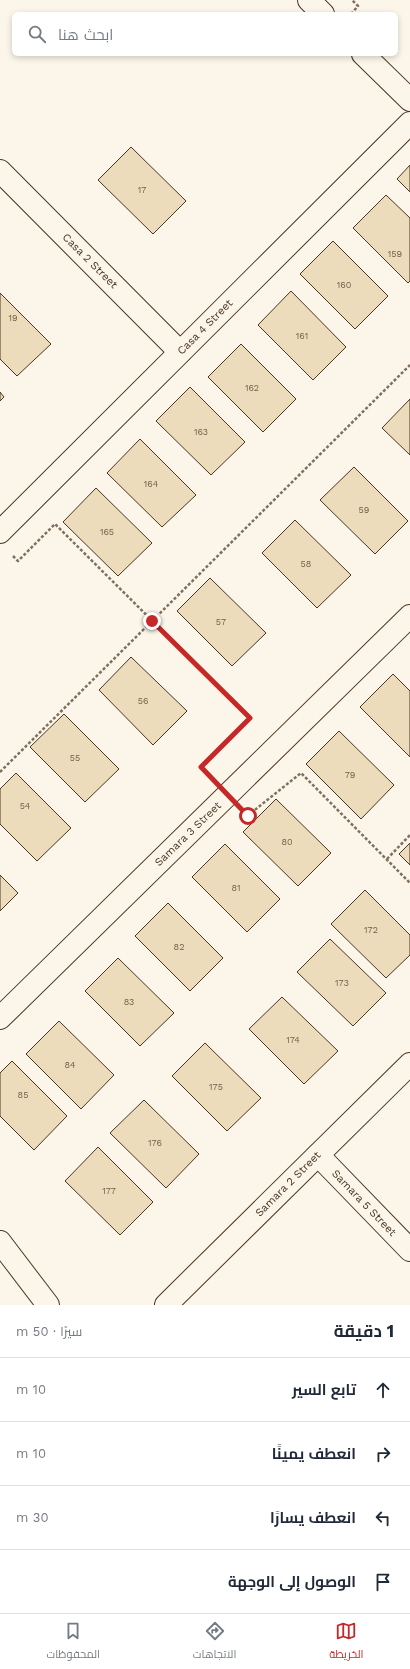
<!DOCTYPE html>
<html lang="ar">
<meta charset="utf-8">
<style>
body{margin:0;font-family:"Work Sans",Cairo,sans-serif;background:#f6f6f7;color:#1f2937;direction:rtl}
.stop{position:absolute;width:12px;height:12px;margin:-9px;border:3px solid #c62828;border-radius:50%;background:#fff}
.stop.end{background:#c62828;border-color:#fff;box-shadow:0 1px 4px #0008}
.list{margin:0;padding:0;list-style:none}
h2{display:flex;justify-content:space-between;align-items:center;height:52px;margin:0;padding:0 16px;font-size:17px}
h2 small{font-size:13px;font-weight:400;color:#747a83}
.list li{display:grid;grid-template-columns:26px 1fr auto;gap:12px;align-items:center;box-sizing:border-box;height:64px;padding:0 16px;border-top:1px solid #e0e1e3}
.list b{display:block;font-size:15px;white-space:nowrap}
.list em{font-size:13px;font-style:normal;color:#747a83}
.icon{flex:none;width:22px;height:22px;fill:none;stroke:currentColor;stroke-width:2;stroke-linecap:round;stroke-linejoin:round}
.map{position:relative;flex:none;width:410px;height:1305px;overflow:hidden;direction:ltr}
.search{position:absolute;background:#fff;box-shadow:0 2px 6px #0003;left:12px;right:12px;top:12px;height:44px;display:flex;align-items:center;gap:10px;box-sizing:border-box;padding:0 14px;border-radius:6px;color:#747a83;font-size:15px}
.sheet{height:308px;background:#fff}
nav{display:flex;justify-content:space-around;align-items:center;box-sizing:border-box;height:56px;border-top:1px solid #e0e1e3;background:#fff;font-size:11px;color:#747a83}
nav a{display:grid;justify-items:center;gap:2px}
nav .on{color:#c62828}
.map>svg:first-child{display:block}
.building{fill:#ecdcbc;stroke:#4a3520}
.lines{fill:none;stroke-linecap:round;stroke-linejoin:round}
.minor-casing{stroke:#4a3520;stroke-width:24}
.path{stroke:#7f6f5c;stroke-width:2.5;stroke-dasharray:3 2;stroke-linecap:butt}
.minor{stroke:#fbf6e9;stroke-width:22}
.route{stroke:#c62828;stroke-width:5}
.labels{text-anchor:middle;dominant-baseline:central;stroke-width:3;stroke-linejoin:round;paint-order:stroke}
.number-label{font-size:9px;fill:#725f47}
.street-label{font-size:11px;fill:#4a3520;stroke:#fbf6e9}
</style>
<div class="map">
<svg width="410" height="1305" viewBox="0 0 410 1305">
<rect width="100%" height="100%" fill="#fbf6e9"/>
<g class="building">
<polygon points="131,147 186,201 153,234 98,180"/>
<polygon points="410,165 410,192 397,179"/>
<polygon points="386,195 410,218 410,281 408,283 353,228"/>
<polygon points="333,241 388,296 355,329 300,274"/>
<polygon points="291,291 346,347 313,380 258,325"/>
<polygon points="0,293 51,344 17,376 0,359"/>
<polygon points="241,344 296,399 263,432 208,377"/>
<polygon points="190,387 245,442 211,475 156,421"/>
<polygon points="0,392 4,397 0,401"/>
<polygon points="410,399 410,455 382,428"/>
<polygon points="140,439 196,495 162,527 107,473"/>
<polygon points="354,467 408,521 375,554 320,500"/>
<polygon points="96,488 152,543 118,576 63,522"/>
<polygon points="295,520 351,575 317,608 262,553"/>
<polygon points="210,578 266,633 232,666 177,611"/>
<polygon points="131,657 187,711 153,745 99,690"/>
<polygon points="393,674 410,691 410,757 360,707"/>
<polygon points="64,714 119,769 85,802 30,747"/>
<polygon points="339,731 394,785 361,819 306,764"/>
<polygon points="16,773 71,828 37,861 0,824 0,789"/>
<polygon points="276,799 331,853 298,886 243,832"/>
<polygon points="410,843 410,865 399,854"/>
<polygon points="225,844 280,899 247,932 192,877"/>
<polygon points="0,875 18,893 0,911"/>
<polygon points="365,890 410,935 410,955 386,978 331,924"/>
<polygon points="168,903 223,958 190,991 135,936"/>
<polygon points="330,939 386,993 353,1026 297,972"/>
<polygon points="118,958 174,1013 140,1046 85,991"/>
<polygon points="282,997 338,1051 304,1084 249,1029"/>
<polygon points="59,1021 114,1075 81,1109 26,1054"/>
<polygon points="205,1043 261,1098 227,1131 172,1076"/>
<polygon points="12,1061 67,1116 34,1150 0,1116 0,1073"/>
<polygon points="144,1100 199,1154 166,1188 110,1133"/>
<polygon points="98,1147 153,1202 120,1235 65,1181"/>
</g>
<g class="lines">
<defs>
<g id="minor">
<polyline points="309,0 323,14"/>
<polyline points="363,54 410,100"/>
<polyline points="0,171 180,352"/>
<polyline points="0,532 410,123"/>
<polyline points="0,1018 410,616"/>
<polyline points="318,1155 410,1250"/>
<polyline points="0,1242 48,1305"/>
<polyline points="166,1305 410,1064"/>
</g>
</defs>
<use href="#minor" class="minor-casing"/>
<g class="path">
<polyline points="351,14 358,6 352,0"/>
<polyline points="13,556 18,561 55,524 250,718 201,767 209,776"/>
<polyline points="0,772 410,365"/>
<polyline points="251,813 301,773 410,883"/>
<polyline points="387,859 410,835"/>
</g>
<use href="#minor" class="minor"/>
</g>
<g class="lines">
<polyline class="route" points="152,621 250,718 201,767 248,816"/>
</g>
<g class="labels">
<g class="number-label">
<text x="142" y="190">17</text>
<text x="395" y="254">159</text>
<text x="344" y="285">160</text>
<text x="13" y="318">19</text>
<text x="302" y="336">161</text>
<text x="252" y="388">162</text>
<text x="201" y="432">163</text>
<text x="151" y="484">164</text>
<text x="364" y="510">59</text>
<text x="107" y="532">165</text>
<text x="306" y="564">58</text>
<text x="221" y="622">57</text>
<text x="143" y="701">56</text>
<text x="75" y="758">55</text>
<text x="350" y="775">79</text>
<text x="25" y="806">54</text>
<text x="287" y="842">80</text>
<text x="236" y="888">81</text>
<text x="371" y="930">172</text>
<text x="179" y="947">82</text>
<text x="342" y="983">173</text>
<text x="129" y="1002">83</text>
<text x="293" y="1040">174</text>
<text x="70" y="1065">84</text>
<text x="216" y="1087">175</text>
<text x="23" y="1095">85</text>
<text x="155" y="1143">176</text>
<text x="109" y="1191">177</text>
</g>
<g class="street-label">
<text transform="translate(90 261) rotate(45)">Casa 2 Street</text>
<text transform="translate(205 327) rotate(-45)">Casa 4 Street</text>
<text transform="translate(188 834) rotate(-44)">Samara 3 Street</text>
<text transform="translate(288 1184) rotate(-45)">Samara 2 Street</text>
<text transform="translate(364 1203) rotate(46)">Samara 5 Street</text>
</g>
</g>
</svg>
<div class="stop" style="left:248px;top:816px"></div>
<div class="stop end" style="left:152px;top:621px"></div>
<div class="search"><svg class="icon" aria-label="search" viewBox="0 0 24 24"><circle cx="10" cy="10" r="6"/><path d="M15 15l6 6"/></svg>ابحث هنا</div>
</div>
<section class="sheet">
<h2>1 دقيقة<small>سيرًا · 50 m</small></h2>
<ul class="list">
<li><svg class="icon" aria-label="ahead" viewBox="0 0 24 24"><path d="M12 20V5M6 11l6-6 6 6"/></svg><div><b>تابع السير</b></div><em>10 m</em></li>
<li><svg class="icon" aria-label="right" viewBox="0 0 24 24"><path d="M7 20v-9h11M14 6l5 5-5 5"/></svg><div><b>انعطف يمينًا</b></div><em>10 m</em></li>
<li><svg class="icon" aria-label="left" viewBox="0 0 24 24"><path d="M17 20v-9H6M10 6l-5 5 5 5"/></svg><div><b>انعطف يسارًا</b></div><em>30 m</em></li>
<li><svg class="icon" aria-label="arrive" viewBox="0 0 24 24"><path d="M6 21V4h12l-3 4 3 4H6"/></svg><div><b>الوصول إلى الوجهة</b></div></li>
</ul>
</section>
<nav>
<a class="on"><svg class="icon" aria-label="map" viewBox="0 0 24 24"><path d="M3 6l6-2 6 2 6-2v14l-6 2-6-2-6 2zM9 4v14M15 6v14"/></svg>الخريطة</a>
<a><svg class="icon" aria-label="directions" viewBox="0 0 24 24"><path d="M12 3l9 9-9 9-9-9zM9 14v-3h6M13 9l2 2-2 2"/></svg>الاتجاهات</a>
<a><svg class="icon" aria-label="saved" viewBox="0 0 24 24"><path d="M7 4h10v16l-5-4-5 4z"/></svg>المحفوظات</a>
</nav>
